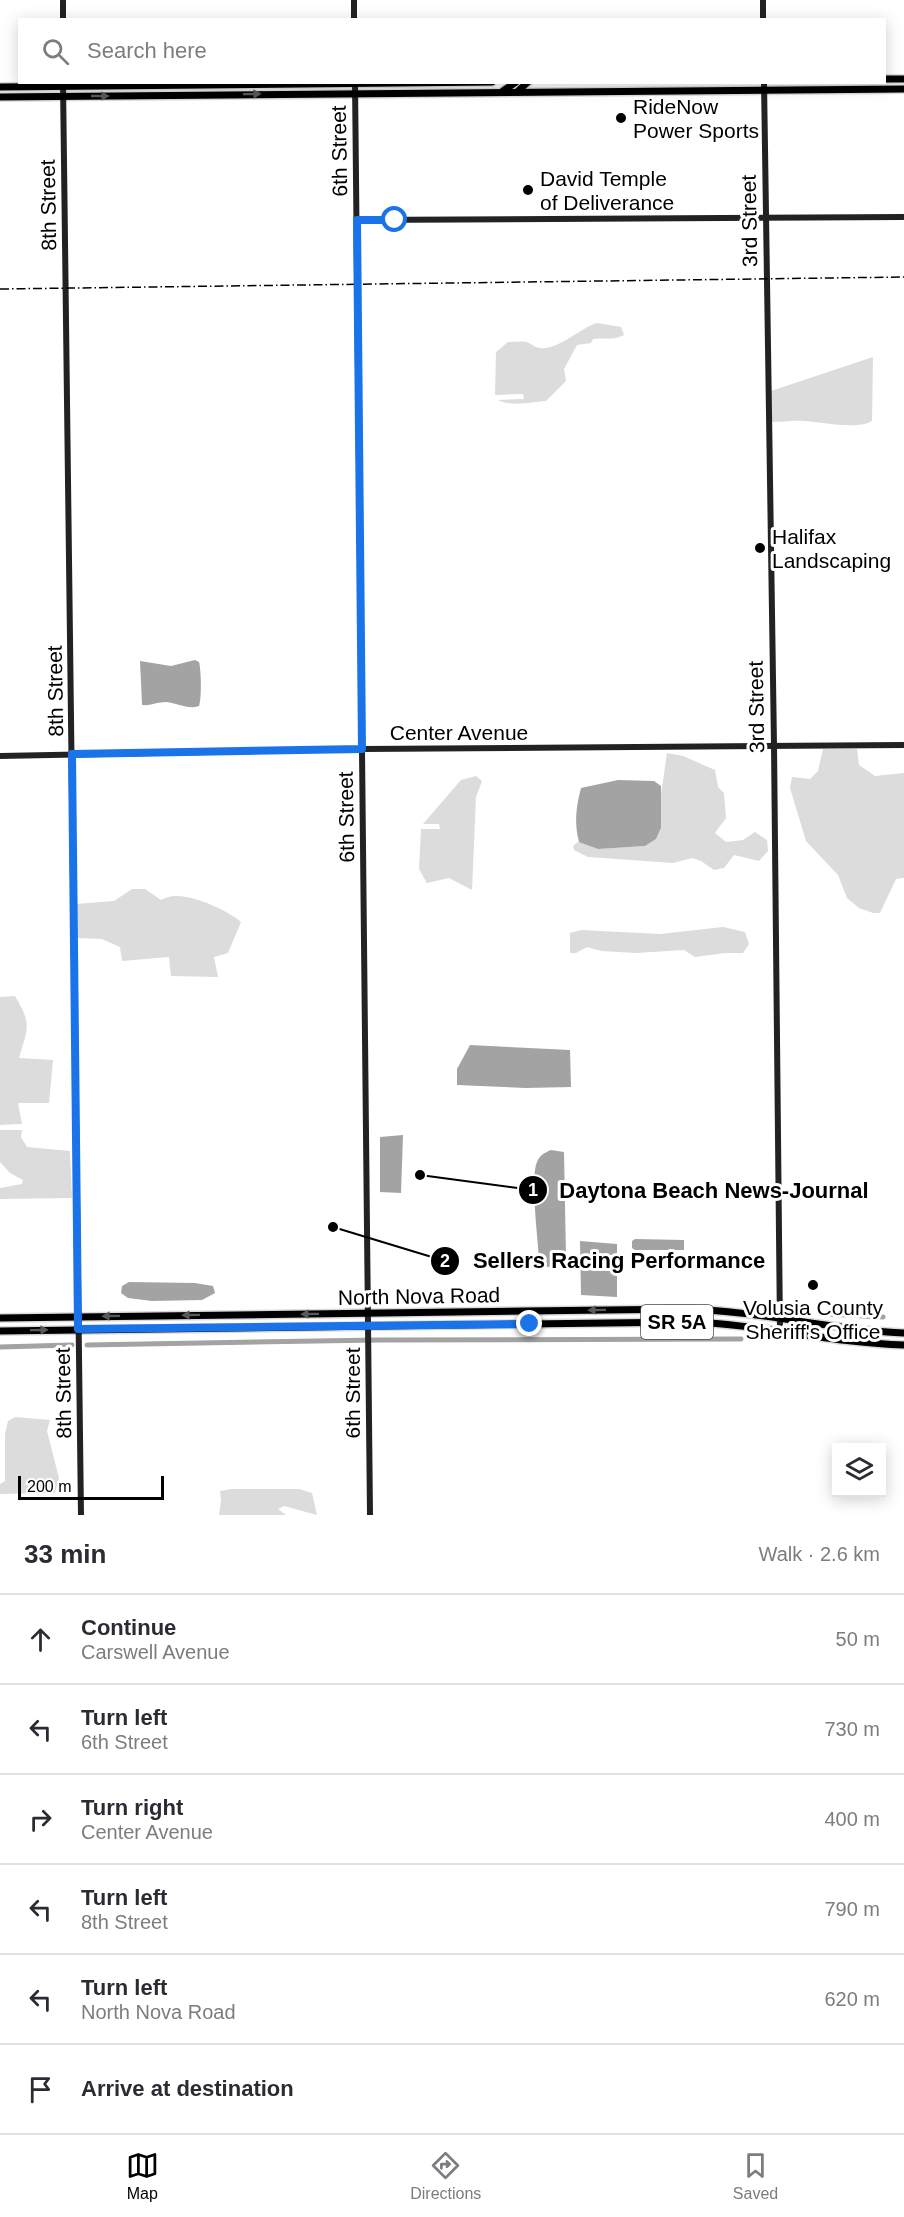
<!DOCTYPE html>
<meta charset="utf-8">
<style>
body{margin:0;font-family:Arial,sans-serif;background:#f2f2f3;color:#2b2b33}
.controls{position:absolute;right:18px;bottom:18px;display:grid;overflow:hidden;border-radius:0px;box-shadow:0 3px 15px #0003}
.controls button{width:54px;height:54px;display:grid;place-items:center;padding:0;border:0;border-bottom:2px solid #e1e1e2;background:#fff;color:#2b2b33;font:30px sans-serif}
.scale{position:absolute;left:18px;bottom:15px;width:146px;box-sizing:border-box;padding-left:6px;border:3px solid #000;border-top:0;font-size:16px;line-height:21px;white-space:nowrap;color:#000;-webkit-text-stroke:4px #fff;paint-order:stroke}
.stop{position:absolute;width:18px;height:18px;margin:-14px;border:4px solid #1a73e8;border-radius:50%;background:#fff}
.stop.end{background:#1a73e8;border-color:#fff;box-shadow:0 2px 6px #0008}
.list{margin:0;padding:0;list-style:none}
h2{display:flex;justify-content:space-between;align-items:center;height:78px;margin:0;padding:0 24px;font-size:26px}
h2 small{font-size:20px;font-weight:400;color:#7c7c81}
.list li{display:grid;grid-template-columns:39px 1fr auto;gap:18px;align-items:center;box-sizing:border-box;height:90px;padding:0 24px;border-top:2px solid #e1e1e2}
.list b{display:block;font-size:22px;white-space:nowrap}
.list p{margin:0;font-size:20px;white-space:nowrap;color:#7c7c81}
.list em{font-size:20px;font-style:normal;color:#7c7c81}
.icon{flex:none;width:33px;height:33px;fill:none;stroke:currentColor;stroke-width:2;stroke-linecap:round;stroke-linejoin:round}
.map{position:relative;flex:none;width:904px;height:1515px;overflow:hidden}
.search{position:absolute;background:#fff;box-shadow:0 3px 15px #0003;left:18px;right:18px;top:18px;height:66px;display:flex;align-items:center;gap:15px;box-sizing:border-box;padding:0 21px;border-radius:0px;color:#7c7c81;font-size:22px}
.sheet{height:618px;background:#fff}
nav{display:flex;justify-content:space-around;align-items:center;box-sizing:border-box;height:84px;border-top:2px solid #e1e1e2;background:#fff;font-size:16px;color:#7c7c81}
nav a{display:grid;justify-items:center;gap:3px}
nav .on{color:#000}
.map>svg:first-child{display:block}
.green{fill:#dcdcdc}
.water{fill:#a3a3a3}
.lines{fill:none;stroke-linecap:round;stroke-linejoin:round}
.canal{stroke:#a3a3a3;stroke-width:5}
.primary-casing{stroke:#dbdbdb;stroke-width:10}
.secondary{stroke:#222;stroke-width:6}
.primary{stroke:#000;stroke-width:7}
.rail{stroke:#000;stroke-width:1.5;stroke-dasharray:9 3 1.5 3;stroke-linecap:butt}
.oneway{fill:#595959}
.route{stroke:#1a73e8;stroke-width:8}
.poi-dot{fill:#000;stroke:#fff;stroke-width:2}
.labels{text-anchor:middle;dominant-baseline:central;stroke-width:6;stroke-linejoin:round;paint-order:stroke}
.shield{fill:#fff;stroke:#4c4c4c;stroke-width:1.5}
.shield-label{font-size:20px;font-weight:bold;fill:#000}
.poi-label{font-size:21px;fill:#000;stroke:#fff;text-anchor:start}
.street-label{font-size:21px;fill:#000;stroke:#fff}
.leader{fill:none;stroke:#000;stroke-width:2}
.callout-dot{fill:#000;stroke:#fff;stroke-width:2}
.mark-label{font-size:18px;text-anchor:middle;font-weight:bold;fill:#fff}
.callout-label{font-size:22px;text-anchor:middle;font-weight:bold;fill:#000;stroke:#fff;stroke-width:6;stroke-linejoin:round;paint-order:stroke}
</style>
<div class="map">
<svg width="904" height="1515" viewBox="0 0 904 1515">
<rect width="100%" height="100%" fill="#fff"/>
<g class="green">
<path d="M 597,323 L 621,327 L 624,335 C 613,341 604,337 593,339 L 591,343 L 577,345 L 564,369 L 566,381 L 546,401 C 532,402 511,407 498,400 L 524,399 L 523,394 L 495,395 L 496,352 L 508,342 C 514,342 521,341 527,342 C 531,344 536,348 540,348 C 559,350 580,328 597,323 Z"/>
<path d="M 873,357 L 872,421 C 859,430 819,422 804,421 C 794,420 782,422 771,422 L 771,391 Z"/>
<polygon points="823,749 857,749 859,765 875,776 904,773 904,878 896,879 880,913 873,913 859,908 847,898 838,875 806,841 790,788 792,777 810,779 818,771"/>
<polygon points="667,753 683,756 715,770 718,787 724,793 726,818 715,833 726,842 743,840 755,832 767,840 768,851 759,861 734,855 724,868 714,870 701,861 692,858 673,863 588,857 574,850 573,846 579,841 598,849 645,846 656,839 661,828 660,802"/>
<polygon points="476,776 482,781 476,797 472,890 449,878 427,883 419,869 421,829 440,829 439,824 423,824 461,780"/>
<path d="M 132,889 L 145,889 L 161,900 C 165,898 170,896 175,896 C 194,895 227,910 241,922 L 228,953 L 214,957 L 218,977 L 171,976 L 169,957 L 122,961 L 120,947 L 102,939 L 77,938 L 76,904 L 114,901 Z"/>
<polygon points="723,927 745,932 749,944 743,953 725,953 695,957 684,950 636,953 601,951 587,947 576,953 570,953 570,933 581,930 660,934"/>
<path d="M 15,996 C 32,1025 28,1027 19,1058 L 53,1060 L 49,1103 L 18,1103 L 22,1124 L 0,1125 L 0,997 Z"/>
<polygon points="0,1130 22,1130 21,1137 27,1147 70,1151 72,1198 0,1199 0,1188 22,1184 23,1180 10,1173 0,1162"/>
<polygon points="15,1417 50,1420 47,1431 59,1478 55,1493 0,1494 0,1484 5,1481 5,1434 8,1421"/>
<polygon points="232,1489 299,1489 312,1493 317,1515 284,1506 278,1509 286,1515 219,1515 221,1500 220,1491"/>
</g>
<g class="water">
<path d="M 195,660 L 199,662 C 201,669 202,698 199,706 C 188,710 178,703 166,702 C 157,702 150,706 142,705 L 140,661 L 171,666 Z"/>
<path d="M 618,780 L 654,781 L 661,786 L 661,828 L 656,839 L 645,846 L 598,849 L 579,842 C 574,823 576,807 581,788 Z"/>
<polygon points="470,1045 570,1050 571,1087 526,1088 457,1085 457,1069"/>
<polygon points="403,1135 401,1193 380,1192 380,1137"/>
<path d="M 551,1150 L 564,1152 L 566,1258 L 564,1265 L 547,1267 L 540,1264 L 539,1259 C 538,1239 530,1177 537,1162 C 540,1155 544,1153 551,1150 Z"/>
<polygon points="635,1239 684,1240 684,1250 635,1250 632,1248 632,1241"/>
<polygon points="580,1241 617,1244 617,1297 581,1295"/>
<polygon points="129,1282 195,1283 213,1286 215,1293 202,1300 152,1301 128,1298 121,1293 122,1286"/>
</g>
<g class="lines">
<g class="canal">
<polyline points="828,1314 883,1317"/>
<polyline points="87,1345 377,1340 741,1339"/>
<polyline points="0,1347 72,1345"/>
</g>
<defs>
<g id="primary">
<polyline points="884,79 904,79"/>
<polyline points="0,87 492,82"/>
<polyline points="503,91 516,82"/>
<polyline points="517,92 528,82"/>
<polyline points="0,97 904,89"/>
<path d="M 0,1318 L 687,1309 C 760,1311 831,1330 904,1333"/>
<path d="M 0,1331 L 688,1322 C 760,1324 831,1343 904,1345"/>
</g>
</defs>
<use href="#primary" class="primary-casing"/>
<g class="secondary">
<polyline points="63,0 63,20"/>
<polyline points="354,0 354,20"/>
<polyline points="763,0 763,20"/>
<polyline points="63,82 81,1515"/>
<polyline points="355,82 370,1515"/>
<polyline points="764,82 774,745 780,1331"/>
<polyline points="357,220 904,217"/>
<polyline points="0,756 362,749 904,745"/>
</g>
<use href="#primary" class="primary"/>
<polyline class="rail" points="0,289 904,277"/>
</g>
<defs><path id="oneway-solid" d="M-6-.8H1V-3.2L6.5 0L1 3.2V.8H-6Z" transform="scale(1.5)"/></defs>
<g class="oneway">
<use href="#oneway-solid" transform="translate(252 94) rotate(-1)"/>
<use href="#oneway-solid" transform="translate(100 96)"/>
<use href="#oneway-solid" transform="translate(597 1310) rotate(179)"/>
<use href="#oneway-solid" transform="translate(310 1314) rotate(179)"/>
<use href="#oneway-solid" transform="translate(191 1315) rotate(179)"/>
<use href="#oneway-solid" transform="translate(111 1316) rotate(179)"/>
<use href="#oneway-solid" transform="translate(39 1330) rotate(-1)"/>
</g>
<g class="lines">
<polyline class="route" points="395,220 357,220 362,749 72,754 78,1329 530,1324"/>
</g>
<g class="poi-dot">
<circle cx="621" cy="118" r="6"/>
<circle cx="528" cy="190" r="6"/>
<circle cx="760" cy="548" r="6"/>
<circle cx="813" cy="1285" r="6"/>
</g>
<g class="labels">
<rect class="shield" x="641" y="1305" width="72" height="34" rx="4.5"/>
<g class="shield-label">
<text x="677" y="1322">SR 5A</text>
</g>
<g class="poi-label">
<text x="633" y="106">RideNow<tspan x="633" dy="24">Power Sports</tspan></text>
<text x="540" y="178">David Temple<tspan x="540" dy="24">of Deliverance</tspan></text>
<text x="772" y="536">Halifax<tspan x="772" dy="24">Landscaping</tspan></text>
<text x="813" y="1307" text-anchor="middle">Volusia County<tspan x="813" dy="24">Sheriff's Office</tspan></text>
</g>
<g class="street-label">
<text transform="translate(339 151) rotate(-91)">6th Street</text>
<text transform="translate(48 205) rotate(-91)">8th Street</text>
<text transform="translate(749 221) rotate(-91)">3rd Street</text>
<text transform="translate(55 691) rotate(-91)">8th Street</text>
<text transform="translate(756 707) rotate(-91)">3rd Street</text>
<text x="459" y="732">Center Avenue</text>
<text transform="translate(346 817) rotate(-91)">6th Street</text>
<text transform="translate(419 1296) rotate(-1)">North Nova Road</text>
<text transform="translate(63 1393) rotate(-91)">8th Street</text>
<text transform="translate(352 1393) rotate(-90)">6th Street</text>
</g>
</g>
<path class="leader" d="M420 1175L533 1190M333 1227L445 1261"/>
<g class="callout-dot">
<circle cx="420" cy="1175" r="6"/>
<circle cx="333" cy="1227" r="6"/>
<circle cx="533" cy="1190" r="15"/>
<circle cx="445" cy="1261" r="15"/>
</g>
<g class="mark-label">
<text x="533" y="1196">1</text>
<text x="445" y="1267">2</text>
</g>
<g class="callout-label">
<text x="714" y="1198">Daytona Beach News-Journal</text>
<text x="619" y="1268">Sellers Racing Performance</text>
</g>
</svg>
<div class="controls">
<button><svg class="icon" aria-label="layers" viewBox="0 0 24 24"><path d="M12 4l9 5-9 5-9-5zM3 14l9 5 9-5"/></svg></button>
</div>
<div class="scale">200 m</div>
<div class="stop" style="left:395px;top:220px"></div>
<div class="stop end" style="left:530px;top:1324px"></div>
<div class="search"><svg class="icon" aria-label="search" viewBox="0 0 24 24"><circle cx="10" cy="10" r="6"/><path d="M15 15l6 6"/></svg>Search here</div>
</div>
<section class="sheet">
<h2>33 min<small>Walk · 2.6 km</small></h2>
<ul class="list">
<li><svg class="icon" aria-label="ahead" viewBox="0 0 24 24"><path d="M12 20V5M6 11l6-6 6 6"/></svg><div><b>Continue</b><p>Carswell Avenue</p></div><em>50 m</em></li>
<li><svg class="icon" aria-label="left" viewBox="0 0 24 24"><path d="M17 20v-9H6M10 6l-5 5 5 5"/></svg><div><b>Turn left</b><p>6th Street</p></div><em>730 m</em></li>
<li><svg class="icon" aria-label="right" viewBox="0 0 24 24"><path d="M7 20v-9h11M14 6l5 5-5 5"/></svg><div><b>Turn right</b><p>Center Avenue</p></div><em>400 m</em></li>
<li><svg class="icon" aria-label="left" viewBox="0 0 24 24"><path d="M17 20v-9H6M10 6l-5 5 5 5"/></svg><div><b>Turn left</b><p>8th Street</p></div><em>790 m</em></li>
<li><svg class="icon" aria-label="left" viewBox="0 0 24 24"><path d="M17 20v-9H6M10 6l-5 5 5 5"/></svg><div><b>Turn left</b><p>North Nova Road</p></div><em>620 m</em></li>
<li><svg class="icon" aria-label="arrive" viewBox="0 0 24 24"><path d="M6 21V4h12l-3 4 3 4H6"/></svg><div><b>Arrive at destination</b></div></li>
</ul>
</section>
<nav>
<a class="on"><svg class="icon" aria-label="map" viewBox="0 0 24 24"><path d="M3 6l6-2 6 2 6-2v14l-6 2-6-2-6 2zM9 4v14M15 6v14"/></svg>Map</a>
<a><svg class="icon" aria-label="directions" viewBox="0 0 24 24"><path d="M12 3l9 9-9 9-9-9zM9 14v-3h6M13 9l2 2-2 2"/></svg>Directions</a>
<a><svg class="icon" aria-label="saved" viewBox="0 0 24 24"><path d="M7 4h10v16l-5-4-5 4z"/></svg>Saved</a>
</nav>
